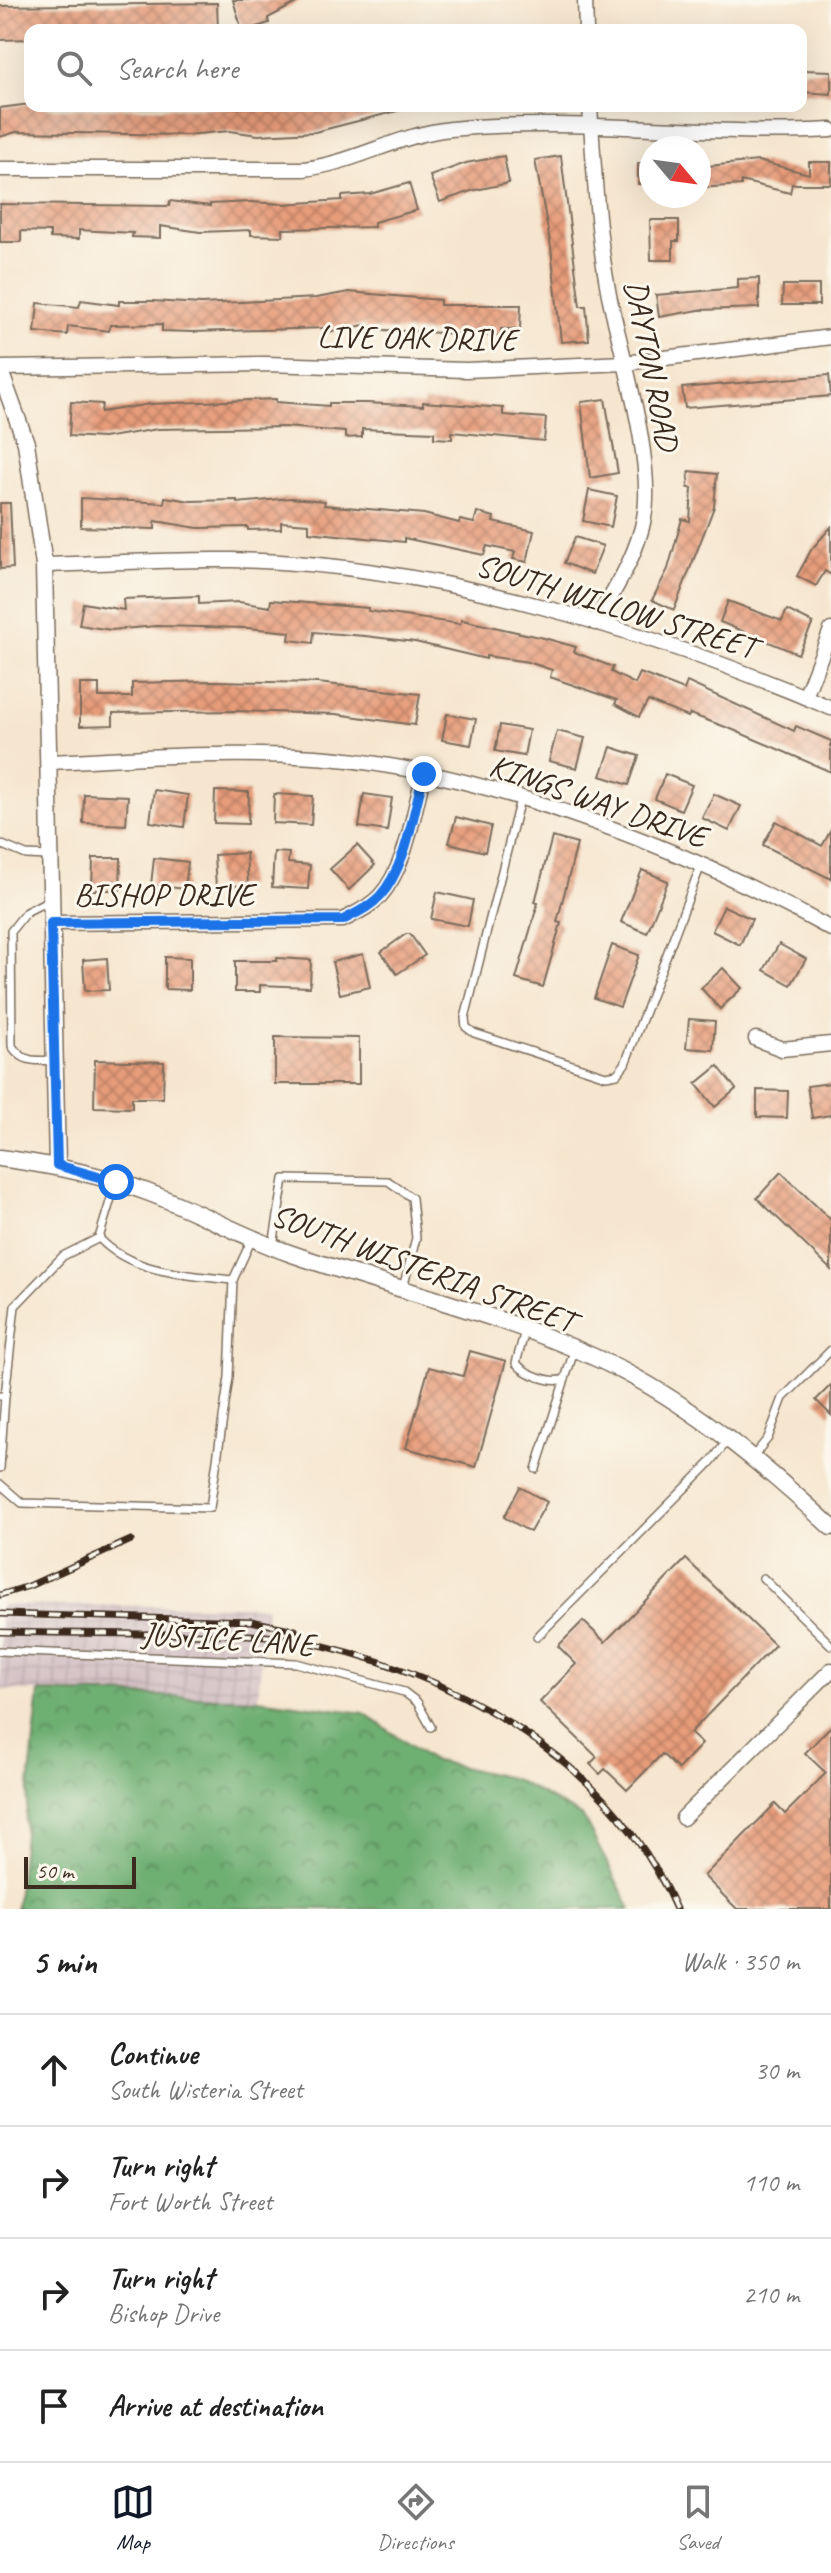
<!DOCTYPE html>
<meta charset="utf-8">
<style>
body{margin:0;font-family:Caveat,sans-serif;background:#f2f2f2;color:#222}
.compass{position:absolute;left:639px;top:136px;width:72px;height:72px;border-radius:50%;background:#fff;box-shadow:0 8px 32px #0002;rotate:119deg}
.scale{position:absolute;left:24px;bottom:20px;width:112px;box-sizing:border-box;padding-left:8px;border:4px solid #3b2a1e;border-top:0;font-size:22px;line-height:28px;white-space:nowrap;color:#3b2a1e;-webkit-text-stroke:6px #fbf7ec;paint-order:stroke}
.stop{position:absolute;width:24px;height:24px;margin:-18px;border:6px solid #1a73e8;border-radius:50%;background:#fff}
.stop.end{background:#1a73e8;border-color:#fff;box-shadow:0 2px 8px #0008}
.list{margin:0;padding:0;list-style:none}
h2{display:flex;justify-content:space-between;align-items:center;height:104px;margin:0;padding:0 32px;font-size:34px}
h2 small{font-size:26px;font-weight:400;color:#767676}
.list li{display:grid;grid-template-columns:52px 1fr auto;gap:24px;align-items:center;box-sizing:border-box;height:112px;padding:0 32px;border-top:2px solid #e0e0e0}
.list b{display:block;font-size:30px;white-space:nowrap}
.list p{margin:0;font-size:26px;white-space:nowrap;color:#767676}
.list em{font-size:26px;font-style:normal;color:#767676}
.icon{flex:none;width:44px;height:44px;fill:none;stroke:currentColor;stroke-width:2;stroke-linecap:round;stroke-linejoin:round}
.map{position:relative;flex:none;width:831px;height:1909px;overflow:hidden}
.search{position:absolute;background:#fff;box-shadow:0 8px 32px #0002;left:24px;right:24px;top:24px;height:88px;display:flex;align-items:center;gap:20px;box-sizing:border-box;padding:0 28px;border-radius:16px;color:#767676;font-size:30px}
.sheet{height:552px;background:#fff}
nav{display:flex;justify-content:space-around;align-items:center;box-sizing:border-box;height:112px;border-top:2px solid #e0e0e0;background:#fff;font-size:22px;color:#767676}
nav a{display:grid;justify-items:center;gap:4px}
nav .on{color:#111827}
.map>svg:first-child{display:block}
.industrial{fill:url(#industrial-grid)}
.forest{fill:url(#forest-crowns);stroke:#546c48;stroke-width:2}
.building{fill:url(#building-cross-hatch)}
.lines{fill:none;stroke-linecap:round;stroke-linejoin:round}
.service-casing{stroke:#7c6c5c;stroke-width:10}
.minor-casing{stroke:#7c6c5c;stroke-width:17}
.tertiary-casing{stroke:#7c6c5c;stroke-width:19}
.service{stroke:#fff;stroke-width:7}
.minor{stroke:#fff;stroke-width:14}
.tertiary{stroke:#fff;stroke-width:16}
.rail-casing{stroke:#3b2a1e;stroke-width:7}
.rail{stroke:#fbf7ec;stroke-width:4;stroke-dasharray:12;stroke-linecap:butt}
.route{stroke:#1a73e8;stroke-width:10}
.labels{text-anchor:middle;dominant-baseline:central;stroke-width:6;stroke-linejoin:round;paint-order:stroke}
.street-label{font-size:32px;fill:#3b2a1e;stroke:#fbf7ec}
</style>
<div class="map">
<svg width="831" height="1909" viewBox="0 0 831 1909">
<defs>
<pattern id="industrial-grid" width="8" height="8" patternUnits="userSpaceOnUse" patternTransform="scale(2)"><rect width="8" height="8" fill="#d2bec3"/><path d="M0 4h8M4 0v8" fill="none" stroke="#b5a3a7"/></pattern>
<pattern id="forest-crowns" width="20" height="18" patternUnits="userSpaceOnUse" patternTransform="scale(2)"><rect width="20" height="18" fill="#6eaf72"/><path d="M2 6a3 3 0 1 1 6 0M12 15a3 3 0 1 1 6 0" fill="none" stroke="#5c8f5d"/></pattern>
<pattern id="building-cross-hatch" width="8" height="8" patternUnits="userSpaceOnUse" patternTransform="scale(2)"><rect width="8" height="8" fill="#e79c7a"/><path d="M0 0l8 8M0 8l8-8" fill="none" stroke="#bc7f63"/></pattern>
</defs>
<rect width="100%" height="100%" fill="#fbf7ec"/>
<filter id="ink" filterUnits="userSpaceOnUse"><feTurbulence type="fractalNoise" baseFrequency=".0125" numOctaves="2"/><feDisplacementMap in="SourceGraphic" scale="16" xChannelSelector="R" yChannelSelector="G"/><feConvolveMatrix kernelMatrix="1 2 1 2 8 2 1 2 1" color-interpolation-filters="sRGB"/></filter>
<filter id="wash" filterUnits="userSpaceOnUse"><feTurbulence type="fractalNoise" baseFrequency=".006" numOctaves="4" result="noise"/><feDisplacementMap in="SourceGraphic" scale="32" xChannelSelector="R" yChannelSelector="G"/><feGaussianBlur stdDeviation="1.8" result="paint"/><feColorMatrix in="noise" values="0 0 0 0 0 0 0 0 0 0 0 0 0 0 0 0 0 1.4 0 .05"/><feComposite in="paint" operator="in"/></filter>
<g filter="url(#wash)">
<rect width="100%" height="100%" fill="#f6e6cf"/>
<polygon class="industrial" points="0,1605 266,1606 258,1699 0,1690"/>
<polygon class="forest" points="39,1692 258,1699 364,1713 431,1760 514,1779 583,1817 631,1909 16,1909"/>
<g id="blocks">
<g class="building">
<polygon points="233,0 302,0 268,18 269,23 247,30 242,30"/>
<polygon points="217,3 218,30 30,30 30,39 0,40 0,6"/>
<polygon points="803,70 831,71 831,94 802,92"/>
<polygon points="30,104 55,109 405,106 405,109 315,132 258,135 230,131 186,135 16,132 0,137 0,108"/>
<polygon points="504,156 509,183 471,191 440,202 430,176 466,163"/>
<polygon points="561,156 580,306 586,306 589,340 561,342 551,247 535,160"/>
<polygon points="758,161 809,174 809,162 831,162 831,184 792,184 790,193 741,181 741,185 699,188 699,167"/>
<rect x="638" y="163" width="13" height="21"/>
<polygon points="409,183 417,210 374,222 374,227 283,229 283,236 251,235 251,230 200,232 160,226 160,238 132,237 133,233 79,230 79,239 50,238 50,232 21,231 21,242 0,242 0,204 169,206 170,201 210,206 210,204 251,202 283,204 342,200 342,196 370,194"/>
<polygon points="650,220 679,220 679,241 673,241 673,260 651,260"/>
<polygon points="759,278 759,308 699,310 659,317 656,295 738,288 738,279"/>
<polygon points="783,285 819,285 819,305 782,305"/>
<polygon points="349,292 440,300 440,305 521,305 520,329 501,329 500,336 365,329 365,325 327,332 326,328 193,332 162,331 162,324 110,325 109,331 68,326 67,335 35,332 38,303 79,307 81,300 119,305 119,301 152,301 201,304 316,298"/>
<polygon points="829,375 831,396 685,408 682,388"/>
<polygon points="276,399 276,402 329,406 329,403 366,403 423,406 423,402 503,408 503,415 546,418 544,441 452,432 452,439 434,438 434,432 362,429 362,437 345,438 345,432 285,427 158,429 103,438 69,436 71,402 102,404 101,412 150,404"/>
<polygon points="605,399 618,473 590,478 581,402"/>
<polygon points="689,471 717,474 714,507 674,610 652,600 668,569 682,519 690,521 692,488 688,488"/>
<polygon points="589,490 617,496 611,527 583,521"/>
<polygon points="165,497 191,501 237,500 237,503 291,498 325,501 324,505 424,514 459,523 460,520 474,523 477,512 494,517 493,522 534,531 527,562 513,559 515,552 487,546 484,555 404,538 404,542 309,532 309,524 281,522 281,529 248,530 248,527 198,528 155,521 155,529 81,527 81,498 164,503"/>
<polygon points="0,503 10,503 13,568 0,569"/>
<polygon points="831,527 831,575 825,571 816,586 797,576 811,550"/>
<polygon points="575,537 603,546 592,574 564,563"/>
<polygon points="199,596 199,604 239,602 270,607 271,600 368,608 368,611 460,624 462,620 544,638 576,647 574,652 613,667 611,672 635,684 640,673 684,690 687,682 794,731 796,726 831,741 831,772 731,729 690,714 688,717 648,701 639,717 615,704 617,700 550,677 552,670 528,662 486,656 486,659 415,642 365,636 314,632 313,643 289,640 290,632 248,628 156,626 111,630 79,625 83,603 124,610 123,599"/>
<polygon points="728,601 782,621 787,610 813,623 798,654 720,622"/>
<polygon points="213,681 317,683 420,694 415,725 336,714 235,711 113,713 113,725 80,726 80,684 99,684 99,697 132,697 132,683"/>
<polygon points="447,714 476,719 471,745 442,740"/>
<polygon points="500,725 529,730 524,756 495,751"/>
<polygon points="557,731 585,738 577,768 549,761"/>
<polygon points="611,747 639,756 629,785 601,776"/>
<polygon points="665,774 692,785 681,810 655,799"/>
<polygon points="154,790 188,795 184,827 150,822"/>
<polygon points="215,791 249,792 248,824 214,823"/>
<polygon points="84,794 128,796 126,825 83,823"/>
<polygon points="274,794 313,796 311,825 273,823"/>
<polygon points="364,794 392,798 387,831 359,827"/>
<polygon points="714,794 741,806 729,831 702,818"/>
<polygon points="456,817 491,826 485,852 449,843"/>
<polygon points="776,821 822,846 831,830 831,879 763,845"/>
<polygon points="552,837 577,844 557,922 561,923 543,987 516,979 538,903 535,902"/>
<polygon points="357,845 375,865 349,890 330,869"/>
<polygon points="274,852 289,853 288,863 310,865 308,889 272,887"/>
<polygon points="246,853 248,885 216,887 214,855"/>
<polygon points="93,858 121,858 120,890 92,890"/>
<polygon points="154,858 188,862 185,889 151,885"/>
<polygon points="642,870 668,881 647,933 621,922"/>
<polygon points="437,892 473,900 468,926 431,919"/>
<polygon points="724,906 752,919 740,945 712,931"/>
<polygon points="406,934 410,934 425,955 397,974 381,952"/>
<polygon points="779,944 806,959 791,985 764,970"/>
<polygon points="612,945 639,955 620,1007 594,998"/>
<polygon points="363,954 370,987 340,994 332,962"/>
<polygon points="165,957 190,958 190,990 165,989"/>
<polygon points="107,958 109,990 85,991 83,960"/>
<polygon points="277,958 311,960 310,987 260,985 260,992 235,992 235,961 277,961"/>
<polygon points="723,968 742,988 720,1009 701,988"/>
<polygon points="689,1019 715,1021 713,1050 686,1048"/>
<polygon points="275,1037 359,1038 359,1084 275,1084"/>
<polygon points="95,1060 164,1062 163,1098 132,1098 132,1108 94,1107"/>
<polygon points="718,1066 736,1089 715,1107 696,1084"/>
<polygon points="831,1083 831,1115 812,1118 807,1086"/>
<polygon points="757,1090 788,1091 787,1118 757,1117"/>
<polygon points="781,1172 831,1220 831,1270 757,1198"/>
<polygon points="470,1351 506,1361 476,1467 406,1448 429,1367 463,1376"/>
<polygon points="831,1385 831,1415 816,1400"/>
<polygon points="520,1487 547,1502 530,1532 504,1517"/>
<polygon points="686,1559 775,1645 690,1733 702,1744 678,1769 662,1754 627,1790 605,1769 600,1774 590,1764 597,1757 540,1702 576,1664 558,1646 583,1621 605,1642"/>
<polygon points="831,1726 831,1909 737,1909 704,1876 775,1804 785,1814 826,1773 805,1753"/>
</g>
</g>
</g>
<g filter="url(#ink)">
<use href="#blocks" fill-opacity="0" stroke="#7c6c5c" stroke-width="2"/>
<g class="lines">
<defs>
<g id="service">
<polyline points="520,799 465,1018 466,1027 474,1033 606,1076 617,1074 625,1064 701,865"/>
<polyline points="0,844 26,855 50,856"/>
<path d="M 49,900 L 26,912 L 11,931 L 12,1046 C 23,1063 36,1061 54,1060"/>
<path d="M 116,1182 L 99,1238 C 131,1273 188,1275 233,1280 L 252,1239"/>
<polyline points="273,1246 284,1179 388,1181 412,1198 416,1238 403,1288"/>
<path d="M 525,1331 L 516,1363 C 525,1374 550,1384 565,1379"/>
<polyline points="0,1396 5,1396 15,1306 63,1256 99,1238"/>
<polyline points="752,1458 768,1438 783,1398 831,1350"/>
<polyline points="0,1468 5,1396"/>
<polyline points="536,1469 574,1351"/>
<polyline points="0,1484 22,1503 210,1508 229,1377 233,1280"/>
<polyline points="763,1578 831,1645"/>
<polyline points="537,1637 710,1463 728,1440"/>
<polyline points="0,1651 296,1663 404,1692 417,1702 431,1727"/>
</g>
<g id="minor">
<polyline points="585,0 586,30"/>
<path d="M 590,106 C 594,169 597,233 609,295 C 621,353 655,462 644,518 C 637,556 614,590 596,623"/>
<path d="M 0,169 L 304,169 C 355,163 399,134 451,129 C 577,117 705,137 831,130"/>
<polyline points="0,368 265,364 466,370 625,363 831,337"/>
<path d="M 44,565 C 107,563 170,559 232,560 C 433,563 648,630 831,708"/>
<polyline points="805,697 831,630"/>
<path d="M 48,762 C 131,758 214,752 297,756 C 465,762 685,848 831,929"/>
<path d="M 51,923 L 343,920 C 356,913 370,907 380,896 C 407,866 413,812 424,774"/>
<polyline points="756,1039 782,1049 831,1044"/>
<polyline points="683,1818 831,1670"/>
</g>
<g id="tertiary">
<polyline points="0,371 26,443 44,565 57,1165"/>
<path d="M 0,1158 C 50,1165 100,1174 147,1192 C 196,1210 243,1237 292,1254 C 402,1292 519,1318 623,1371 C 700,1411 768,1469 831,1527"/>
</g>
</defs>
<use href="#service" class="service-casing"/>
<use href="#minor" class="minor-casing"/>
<use href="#tertiary" class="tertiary-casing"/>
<use href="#service" class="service"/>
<use href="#minor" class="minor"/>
<use href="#tertiary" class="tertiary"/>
<defs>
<g id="rail">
<polyline points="0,1595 29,1586 131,1540"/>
<polyline points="0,1614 251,1621 295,1630"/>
<path d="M 0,1632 C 58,1633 117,1634 175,1634 C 213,1635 253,1633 290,1639 C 447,1667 611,1758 676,1909"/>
</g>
</defs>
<use href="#rail" class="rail-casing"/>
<use href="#rail" class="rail"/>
</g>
</g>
<g class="lines" filter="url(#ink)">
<path class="route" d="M 116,1182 L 57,1165 L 51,923 L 343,920 C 356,913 370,907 380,896 C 407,866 413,812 424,774"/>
</g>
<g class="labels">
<g class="street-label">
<text transform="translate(417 338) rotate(1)">LIVE OAK DRIVE</text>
<text transform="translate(652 365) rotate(79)">DAYTON ROAD</text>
<text transform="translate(616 606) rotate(17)">SOUTH WILLOW STREET</text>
<text transform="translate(598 801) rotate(19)">KINGS WAY DRIVE</text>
<text x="164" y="894">BISHOP DRIVE</text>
<text transform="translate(423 1268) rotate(20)">SOUTH WISTERIA STREET</text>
<text transform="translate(228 1639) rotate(4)">JUSTICE LANE</text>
</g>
</g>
</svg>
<svg class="compass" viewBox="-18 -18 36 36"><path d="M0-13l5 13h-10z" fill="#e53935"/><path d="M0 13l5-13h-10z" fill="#767676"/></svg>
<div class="scale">50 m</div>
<div class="stop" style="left:116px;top:1182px"></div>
<div class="stop end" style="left:424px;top:774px"></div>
<div class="search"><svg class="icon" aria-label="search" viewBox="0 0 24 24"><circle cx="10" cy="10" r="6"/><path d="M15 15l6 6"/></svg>Search here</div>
</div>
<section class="sheet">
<h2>5 min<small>Walk · 350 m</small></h2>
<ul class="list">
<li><svg class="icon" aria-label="ahead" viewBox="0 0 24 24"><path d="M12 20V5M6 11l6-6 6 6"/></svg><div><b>Continue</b><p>South Wisteria Street</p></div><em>30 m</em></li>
<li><svg class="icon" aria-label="right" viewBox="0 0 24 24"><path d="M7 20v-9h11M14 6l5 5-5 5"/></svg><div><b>Turn right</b><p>Fort Worth Street</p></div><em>110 m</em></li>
<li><svg class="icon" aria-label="right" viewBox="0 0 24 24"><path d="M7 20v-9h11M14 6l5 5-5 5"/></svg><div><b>Turn right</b><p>Bishop Drive</p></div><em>210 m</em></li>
<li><svg class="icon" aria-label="arrive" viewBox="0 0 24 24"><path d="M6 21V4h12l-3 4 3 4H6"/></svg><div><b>Arrive at destination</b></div></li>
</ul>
</section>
<nav>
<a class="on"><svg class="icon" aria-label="map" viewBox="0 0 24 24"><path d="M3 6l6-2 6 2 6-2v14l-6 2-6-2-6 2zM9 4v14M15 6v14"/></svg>Map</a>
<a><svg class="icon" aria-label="directions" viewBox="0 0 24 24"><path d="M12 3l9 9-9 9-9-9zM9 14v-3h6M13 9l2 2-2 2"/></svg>Directions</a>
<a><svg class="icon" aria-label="saved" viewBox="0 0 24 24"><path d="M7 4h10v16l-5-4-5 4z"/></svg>Saved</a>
</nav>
